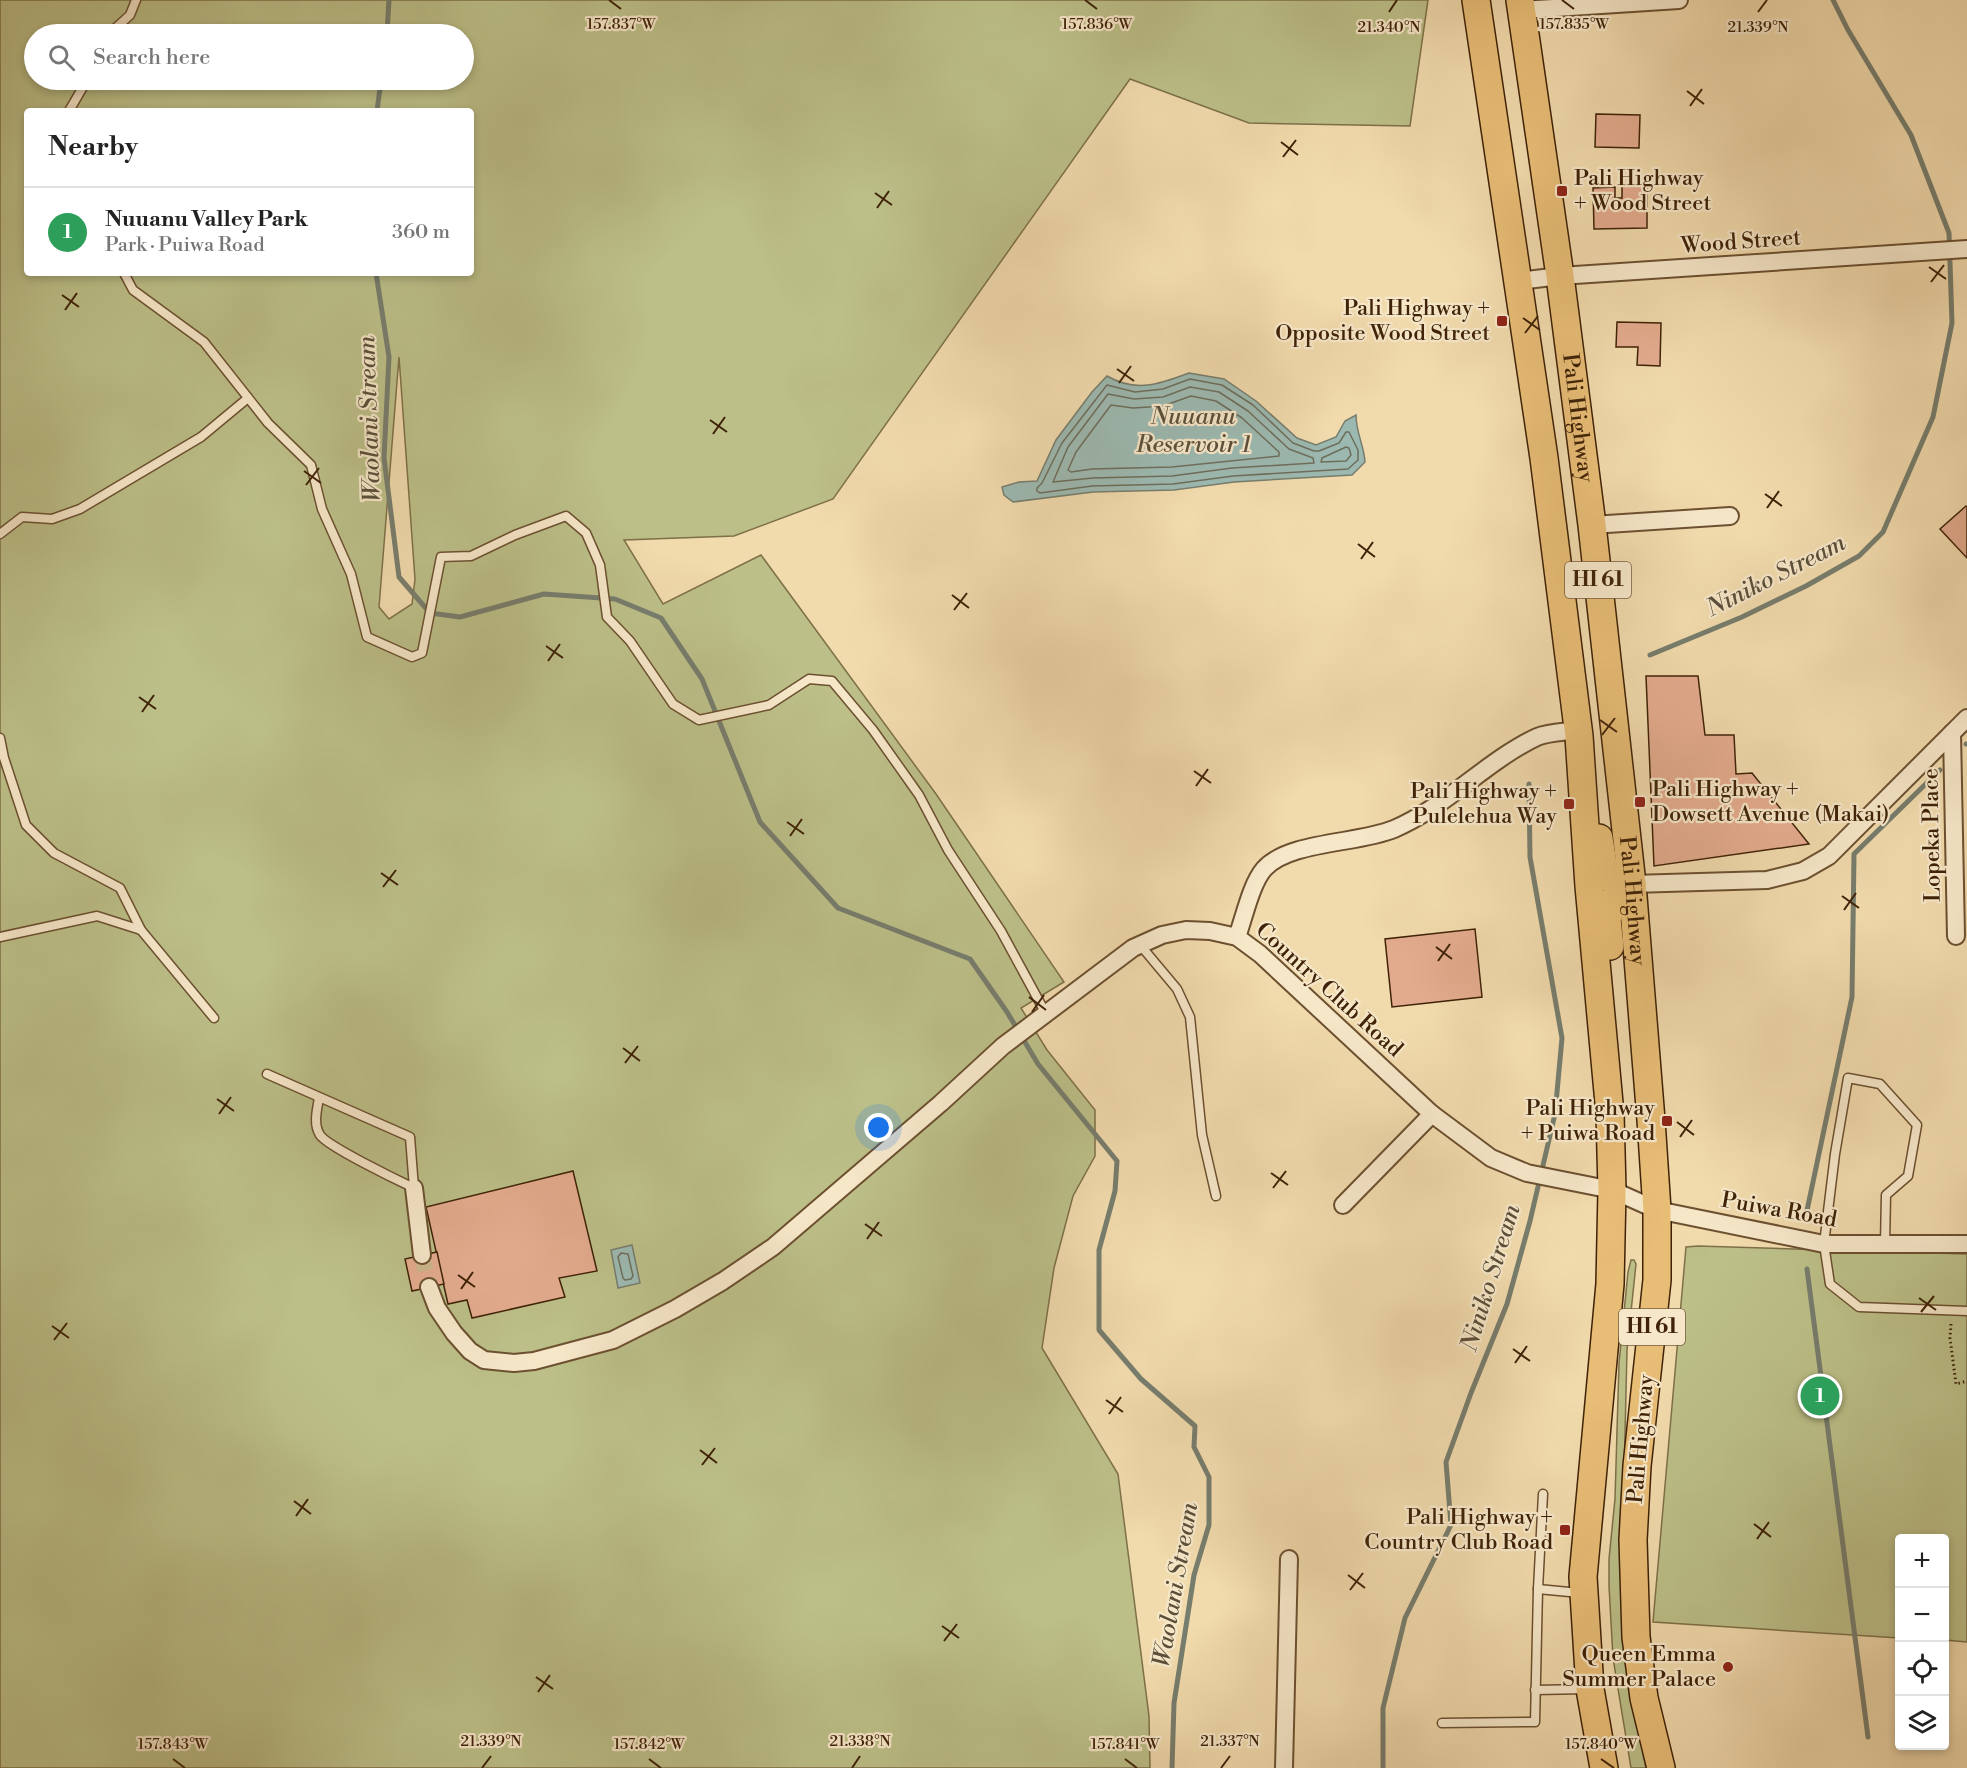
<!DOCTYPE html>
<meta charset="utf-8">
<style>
body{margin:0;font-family:"Libre Bodoni",serif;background:#f2f2f2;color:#222}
.controls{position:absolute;right:18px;bottom:18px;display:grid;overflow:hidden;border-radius:6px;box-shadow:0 3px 9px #0003}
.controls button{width:54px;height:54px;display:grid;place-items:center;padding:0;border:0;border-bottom:2px solid #e0e0e0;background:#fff;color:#222;font:30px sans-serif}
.you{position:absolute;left:879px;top:1128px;width:21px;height:21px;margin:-15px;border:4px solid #fff;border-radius:50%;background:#1a73e8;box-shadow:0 0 0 9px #1a73e833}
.badge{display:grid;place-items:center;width:39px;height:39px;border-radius:50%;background:#7c3aed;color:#fff;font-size:20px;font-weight:700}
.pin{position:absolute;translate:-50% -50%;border:3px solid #fff;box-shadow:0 2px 6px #0006}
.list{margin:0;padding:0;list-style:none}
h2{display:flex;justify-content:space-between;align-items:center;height:78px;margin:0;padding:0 24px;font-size:26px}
h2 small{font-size:20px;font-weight:400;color:#767676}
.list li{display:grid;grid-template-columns:39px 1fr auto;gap:18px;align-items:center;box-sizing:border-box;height:90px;padding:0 24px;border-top:2px solid #e0e0e0}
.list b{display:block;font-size:22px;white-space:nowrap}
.list p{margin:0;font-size:20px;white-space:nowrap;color:#767676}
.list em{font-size:20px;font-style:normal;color:#767676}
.icon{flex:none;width:33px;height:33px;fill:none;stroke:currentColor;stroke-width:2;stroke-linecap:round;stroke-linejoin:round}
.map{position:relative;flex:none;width:1967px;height:1768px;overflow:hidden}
.search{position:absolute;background:#fff;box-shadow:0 3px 9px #0003;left:24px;top:24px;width:450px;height:66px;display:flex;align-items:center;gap:15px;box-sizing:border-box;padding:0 21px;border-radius:33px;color:#767676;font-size:22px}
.panel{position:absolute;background:#fff;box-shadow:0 3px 9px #0003;left:24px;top:108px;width:450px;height:168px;border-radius:6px}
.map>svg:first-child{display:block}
.green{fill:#bcbf88;stroke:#7e7048;stroke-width:1.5;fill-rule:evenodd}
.water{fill:#9cb9b1;stroke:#777d6d;stroke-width:1.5}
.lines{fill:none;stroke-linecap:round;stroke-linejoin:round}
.shore{stroke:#6e6e5c;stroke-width:1.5}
.stream{stroke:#777d6d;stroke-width:5}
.building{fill:#e3ab8e;stroke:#3f2207;stroke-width:1.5}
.minor-tunnel{stroke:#cdb58b;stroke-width:16;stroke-dasharray:16 8;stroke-linecap:butt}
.service-casing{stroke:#6c5030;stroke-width:11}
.minor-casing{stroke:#6c5030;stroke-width:20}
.trunk-casing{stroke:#3f2207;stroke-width:30}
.path{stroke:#3f2207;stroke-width:3;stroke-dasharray:1.5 3;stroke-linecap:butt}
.service{stroke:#f6e7c9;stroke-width:8}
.minor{stroke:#f6e7c9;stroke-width:16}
.trunk{stroke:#e8bd76;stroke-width:27}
.ticks{fill:none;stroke:#3f2207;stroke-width:2}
.poi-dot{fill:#8f2418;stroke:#f6e7c9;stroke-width:2}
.labels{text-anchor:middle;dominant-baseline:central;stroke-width:4.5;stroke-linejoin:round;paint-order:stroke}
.shield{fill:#f6e7c9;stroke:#765d41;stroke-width:1.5}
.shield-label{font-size:21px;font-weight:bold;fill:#3f2207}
.poi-label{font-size:22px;fill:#3f2207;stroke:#f6e7c9;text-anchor:end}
.street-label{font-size:22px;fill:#3f2207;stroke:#f6e7c9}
.water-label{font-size:24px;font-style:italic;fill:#5b4f3a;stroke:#f6e7c9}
.ticks-label{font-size:15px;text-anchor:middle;fill:#3f2207;stroke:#f6e7c9;stroke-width:4.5;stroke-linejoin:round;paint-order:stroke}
</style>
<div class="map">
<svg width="1967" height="1768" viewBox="0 0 1967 1768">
<rect width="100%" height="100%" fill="#f1daac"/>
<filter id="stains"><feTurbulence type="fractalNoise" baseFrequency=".00333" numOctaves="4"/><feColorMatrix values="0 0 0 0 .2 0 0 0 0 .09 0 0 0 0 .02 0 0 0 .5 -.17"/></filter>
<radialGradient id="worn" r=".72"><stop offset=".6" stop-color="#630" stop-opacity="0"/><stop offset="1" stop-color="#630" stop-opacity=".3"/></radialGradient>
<g class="green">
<path d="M 0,0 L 1428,0 L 1410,126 L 1249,123 L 1130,79 L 833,499 L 734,536 L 624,540 L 663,604 L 761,555 L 936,794 L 1064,982 L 1021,1008 L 1047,1050 L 1095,1110 L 1095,1156 L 1073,1196 L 1054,1268 L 1042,1348 L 1118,1474 L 1149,1716 L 1150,1768 L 0,1768 ZM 34,34 L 464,34 L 464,80 L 34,80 ZM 27,111 L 471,111 L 471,273 L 27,273 ZM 399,357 L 415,579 L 412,604 L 389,619 L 379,607 Z"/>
<polygon points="1698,1246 1967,1254 1967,1642 1945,1640 1944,1538 1900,1538 1899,1638 1653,1622 1686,1247"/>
<polygon points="1631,1260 1634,1260 1636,1264 1627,1350 1624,1476 1640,1738 1646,1768 1631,1768 1613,1658 1609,1586 1609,1559 1615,1499 1619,1363 1628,1272"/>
</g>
<g class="water">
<path d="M 1189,373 L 1224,379 L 1256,401 L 1297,438 L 1316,445 L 1336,437 L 1345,421 L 1356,415 C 1356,433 1364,445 1365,462 L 1352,475 L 1234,482 L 1174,490 L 1093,492 L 1013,502 L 1004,495 L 1002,487 L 1019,482 L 1037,481 L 1056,440 L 1092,392 L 1107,376 C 1136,393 1160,384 1189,373 Z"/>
<polygon points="632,1245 640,1283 618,1288 611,1250"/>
</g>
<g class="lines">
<g class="shore">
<polygon points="1190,379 1222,385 1253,405 1293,443 1314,451 1319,451 1339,443 1346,432 1349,432 1358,450 1358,460 1348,469 1233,476 1173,484 1092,486 1040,493 1037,491 1037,488 1042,483 1062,443 1107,385 1135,392 1163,389"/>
<polygon points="1190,387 1219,392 1248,411 1289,449 1313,458 1314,463 1232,468 1172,476 1093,478 1053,482 1068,447 1108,394 1134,399 1163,397"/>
<polygon points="1191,396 1216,401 1242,418 1279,452 1279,456 1172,467 1092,469 1071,472 1068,470 1076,452 1111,405 1133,408 1163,406"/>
<polygon points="1346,447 1349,448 1351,455 1346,461 1321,462 1322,458"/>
<polygon points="621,1253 628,1254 633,1276 631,1279 625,1280 623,1278 618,1257"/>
</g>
<g class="stream">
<polyline points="387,34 389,0"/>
<polyline points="377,111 381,80"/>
<polyline points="376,273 389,357 384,458 399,577 430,613 460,617 544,594 615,599 661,618 702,679 760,822 838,908 970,959 1007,1012 1038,1064 1117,1161 1115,1191 1099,1250 1099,1330 1141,1379 1195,1426 1194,1447 1209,1477 1209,1525 1194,1575 1174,1703 1172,1768"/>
<polyline points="1650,655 1742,617 1806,586 1859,556 1883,532 1933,417 1952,323 1949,233 1911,135 1848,30 1833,0"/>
<polyline points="1966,744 1967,744"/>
<polyline points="1805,1220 1852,997 1854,854 1940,770"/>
<polyline points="1807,1269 1868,1737"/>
<polyline points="1383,1768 1383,1708 1405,1618 1451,1525 1446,1462 1471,1393 1507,1304 1530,1221 1555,1114 1562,1038 1530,857 1529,784"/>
</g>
</g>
<g class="building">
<polygon points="1596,114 1640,115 1639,148 1595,147"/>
<polygon points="1647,184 1647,228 1594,229 1593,188 1615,187 1615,198 1622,198 1622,185"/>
<polygon points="1617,322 1661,323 1660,366 1637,365 1638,347 1616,347"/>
<polygon points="1966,506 1967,507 1967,558 1940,529"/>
<polygon points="1646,676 1698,676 1705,735 1734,735 1736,774 1752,773 1809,844 1654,866"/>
<polygon points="1475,929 1482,997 1392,1007 1385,939"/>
<polygon points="573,1171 597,1271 559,1278 565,1297 472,1318 467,1300 448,1304 426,1207"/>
<polygon points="437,1252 444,1284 412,1291 405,1259"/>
</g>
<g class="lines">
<polyline class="minor-tunnel" points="422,1255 429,1287"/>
<defs>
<g id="service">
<polyline points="109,34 130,15 136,0"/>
<polyline points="69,111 87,80"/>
<polyline points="124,273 133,290 204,342 268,423 311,465 322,509 351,574 367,637 412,657 422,653 441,557 471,556 515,535 566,516 586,533 600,565 607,617 630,641 673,704 699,720 769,705 809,679 832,681 873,730 919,795 948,850 1001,931 1045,1012"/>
<polyline points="0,534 22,517 52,519 80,509 201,437 248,398"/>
<polyline points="0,738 4,758 26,825 54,853 120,888 141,930"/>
<polyline points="0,937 97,916 141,930 214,1018"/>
<polyline points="1141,946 1177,989 1190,1017 1202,1135 1216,1196"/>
<polyline points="267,1074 410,1137 414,1188"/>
<path d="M 319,1098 C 317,1110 313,1124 320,1135 C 327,1146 397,1180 414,1188"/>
<polyline points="1885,1244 1886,1195 1908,1176 1917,1125 1880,1084 1848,1078 1835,1154 1824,1244 1830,1284 1859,1307 1967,1311"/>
<polyline points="1538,1589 1580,1593"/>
<polyline points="1535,1690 1587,1689"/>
<polyline points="1442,1723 1535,1722 1538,1589 1543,1494"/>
</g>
<g id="minor">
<polyline points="1522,10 1679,0"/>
<polyline points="1519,281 1560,276 1967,249"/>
<polyline points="1592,525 1730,516"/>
<polyline points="1952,733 1956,936"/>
<polyline points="1632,884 1767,880 1803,871 1829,856 1967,718"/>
<path d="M 1237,937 C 1244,918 1251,884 1264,869 C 1289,841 1358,844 1394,829 C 1446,807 1486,761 1537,737 C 1548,732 1565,732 1578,730"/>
<polyline points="414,1188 422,1255"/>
<polyline points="1343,1205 1432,1114"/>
<polyline points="429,1287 437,1308 454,1333 470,1351 484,1360 514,1363 534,1361 613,1340 675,1309 723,1281 773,1247 941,1103 1003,1046 1133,948 1162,935 1186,930 1210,931 1237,937 1260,954 1432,1114 1491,1158 1527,1173 1612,1190 1657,1210 1824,1244 1967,1244"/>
<polyline points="1284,1768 1289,1559"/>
</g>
<g id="trunk">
<polyline points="1476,0 1544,458 1579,736 1589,886 1610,1114 1612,1190 1610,1284 1583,1577 1590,1689 1604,1768"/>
<path id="s1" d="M 1520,0 L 1560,276 L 1592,525 L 1632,884 L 1651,1120 L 1657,1210 L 1657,1280 L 1637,1466 L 1633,1540 L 1636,1637 L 1644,1698 L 1661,1768"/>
<polyline points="1599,838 1604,870 1612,880 1632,884"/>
<polyline points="1610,946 1607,920 1612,901 1632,884"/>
</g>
</defs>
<use href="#service" class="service-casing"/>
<use href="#minor" class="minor-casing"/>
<use href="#trunk" class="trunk-casing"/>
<polyline class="path" points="1951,1324 1950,1338 1956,1384 1967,1381"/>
<use href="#service" class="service"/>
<use href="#minor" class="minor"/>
<use href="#trunk" class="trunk"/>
</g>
<path class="ticks" d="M 609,0 L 621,9M 1085,0 L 1097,9M 1562,0 L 1574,9M 1389,12 L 1397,0M 1758,12 L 1767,0M 1687,91 L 1704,104M 1690,106 L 1702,89M 1281,142 L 1298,155M 1283,157 L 1296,140M 875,193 L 892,205M 877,208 L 889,191M 1929,267 L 1946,279M 1931,282 L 1944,265M 62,295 L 79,307M 65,310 L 77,293M 1523,318 L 1540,330M 1525,333 L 1538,316M 1117,369 L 1134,381M 1119,383 L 1131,366M 710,420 L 727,432M 713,434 L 725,417M 304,471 L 321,483M 306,485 L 319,468M 1765,494 L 1782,506M 1767,508 L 1779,491M 1358,544 L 1375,557M 1361,559 L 1373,542M 952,595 L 969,608M 954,610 L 967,593M 546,646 L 563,658M 548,661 L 560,644M 139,697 L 156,709M 142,712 L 154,695M 1600,720 L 1617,732M 1602,735 L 1615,718M 1194,771 L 1211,783M 1196,786 L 1208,769M 787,822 L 804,834M 790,836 L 802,819M 381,873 L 398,885M 383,887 L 396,870M 1842,896 L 1859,908M 1844,910 L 1856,893M 1436,947 L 1452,959M 1438,961 L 1450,944M 1029,997 L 1046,1010M 1032,1012 L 1044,995M 623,1048 L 640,1061M 625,1063 L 638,1046M 217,1099 L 234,1111M 219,1114 L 231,1097M 1677,1122 L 1694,1135M 1680,1137 L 1692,1120M 1271,1173 L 1288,1185M 1273,1188 L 1286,1171M 865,1224 L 882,1236M 867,1239 L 879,1222M 458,1275 L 475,1287M 461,1289 L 473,1272M 1919,1298 L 1936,1310M 1921,1312 L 1934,1296M 52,1326 L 69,1338M 54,1340 L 67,1323M 1513,1349 L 1530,1361M 1515,1363 L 1527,1346M 1106,1400 L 1123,1412M 1109,1414 L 1121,1397M 700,1450 L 717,1463M 702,1465 L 715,1448M 294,1501 L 311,1514M 296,1516 L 308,1499M 1754,1524 L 1771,1537M 1757,1539 L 1769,1522M 1348,1575 L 1365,1588M 1350,1590 L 1363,1573M 942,1626 L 959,1638M 944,1641 L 957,1624M 536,1677 L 553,1689M 538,1692 L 550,1675M 173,1759 L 185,1768M 649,1759 L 661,1768M 1125,1759 L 1137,1768M 1601,1759 L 1614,1768M 482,1768 L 491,1756M 852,1768 L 860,1756M 1221,1768 L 1230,1756"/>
<g class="poi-dot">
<rect x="1556" y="185" width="12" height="12" rx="3"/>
<rect x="1496" y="315" width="12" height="12" rx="3"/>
<rect x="1634" y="796" width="12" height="12" rx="3"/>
<rect x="1563" y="798" width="12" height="12" rx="3"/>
<rect x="1661" y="1115" width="12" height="12" rx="3"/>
<rect x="1559" y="1524" width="12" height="12" rx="3"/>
<circle cx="1728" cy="1667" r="6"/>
</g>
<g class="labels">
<g class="shield">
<rect x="1565" y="562" width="66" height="36" rx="4.5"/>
<rect x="1619" y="1309" width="66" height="36" rx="4.5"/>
</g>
<g class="shield-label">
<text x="1598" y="580">HI 61</text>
<text x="1652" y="1327">HI 61</text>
</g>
<g class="poi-label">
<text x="1574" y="178" text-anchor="start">Pali Highway<tspan x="1574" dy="25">+ Wood Street</tspan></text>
<text x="1490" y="308">Pali Highway +<tspan x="1490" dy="25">Opposite Wood Street</tspan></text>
<text x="1652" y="789" text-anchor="start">Pali Highway +<tspan x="1652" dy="25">Dowsett Avenue (Makai)</tspan></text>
<text x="1557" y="791">Pali Highway +<tspan x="1557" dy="25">Pulelehua Way</tspan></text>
<text x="1655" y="1108">Pali Highway<tspan x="1655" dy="25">+ Puiwa Road</tspan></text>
<text x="1553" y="1517">Pali Highway +<tspan x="1553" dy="25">Country Club Road</tspan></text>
<text x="1716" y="1654">Queen Emma<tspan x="1716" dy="25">Summer Palace</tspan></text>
</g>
<g class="street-label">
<text transform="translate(1741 242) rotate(-4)">Wood Street</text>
<text stroke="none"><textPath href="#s1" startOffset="422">Pali Highway</textPath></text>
<text transform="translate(1932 835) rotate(-91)">Lopeka Place</text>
<text stroke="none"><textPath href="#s1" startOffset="908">Pali Highway</textPath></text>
<text transform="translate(1329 990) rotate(42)">Country Club Road</text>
<text transform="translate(1779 1210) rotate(10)">Puiwa Road</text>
<text transform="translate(1641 1439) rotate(-85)">Pali Highway</text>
</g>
<g class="water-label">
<text x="1193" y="417">Nuuanu<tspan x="1193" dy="28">Reservoir 1</tspan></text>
<text transform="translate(370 419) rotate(-92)">Waolani Stream</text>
<text transform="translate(1776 576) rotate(-27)">Niniko Stream</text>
<text transform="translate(1491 1278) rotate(-73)">Niniko Stream</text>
<text transform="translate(1176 1585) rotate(-80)">Waolani Stream</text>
</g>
</g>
<g class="ticks-label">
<text x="1574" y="29">157.835°W</text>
<text x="621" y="29">157.837°W</text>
<text x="1097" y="29">157.836°W</text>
<text x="1389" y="32">21.340°N</text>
<text x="1758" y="32">21.339°N</text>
<text x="491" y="1746">21.339°N</text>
<text x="860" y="1746">21.338°N</text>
<text x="1230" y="1746">21.337°N</text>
<text x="173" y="1749">157.843°W</text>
<text x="649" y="1749">157.842°W</text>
<text x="1125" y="1749">157.841°W</text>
<text x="1601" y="1749">157.840°W</text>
</g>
<rect width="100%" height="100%" filter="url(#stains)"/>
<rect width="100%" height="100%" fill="url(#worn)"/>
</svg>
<div class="controls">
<button>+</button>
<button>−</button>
<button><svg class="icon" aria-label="locate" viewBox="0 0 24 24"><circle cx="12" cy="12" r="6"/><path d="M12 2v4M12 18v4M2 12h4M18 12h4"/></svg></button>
<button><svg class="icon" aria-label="layers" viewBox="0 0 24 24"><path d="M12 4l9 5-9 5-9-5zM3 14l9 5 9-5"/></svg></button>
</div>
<div class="you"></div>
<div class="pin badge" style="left:1820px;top:1396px;background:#2e9e5b">1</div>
<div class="search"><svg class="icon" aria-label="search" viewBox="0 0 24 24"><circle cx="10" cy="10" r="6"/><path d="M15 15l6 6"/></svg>Search here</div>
<section class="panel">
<h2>Nearby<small></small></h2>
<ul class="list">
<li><span class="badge" style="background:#2e9e5b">1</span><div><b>Nuuanu Valley Park</b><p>Park · Puiwa Road</p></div><em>360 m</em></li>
</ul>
</section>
</div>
